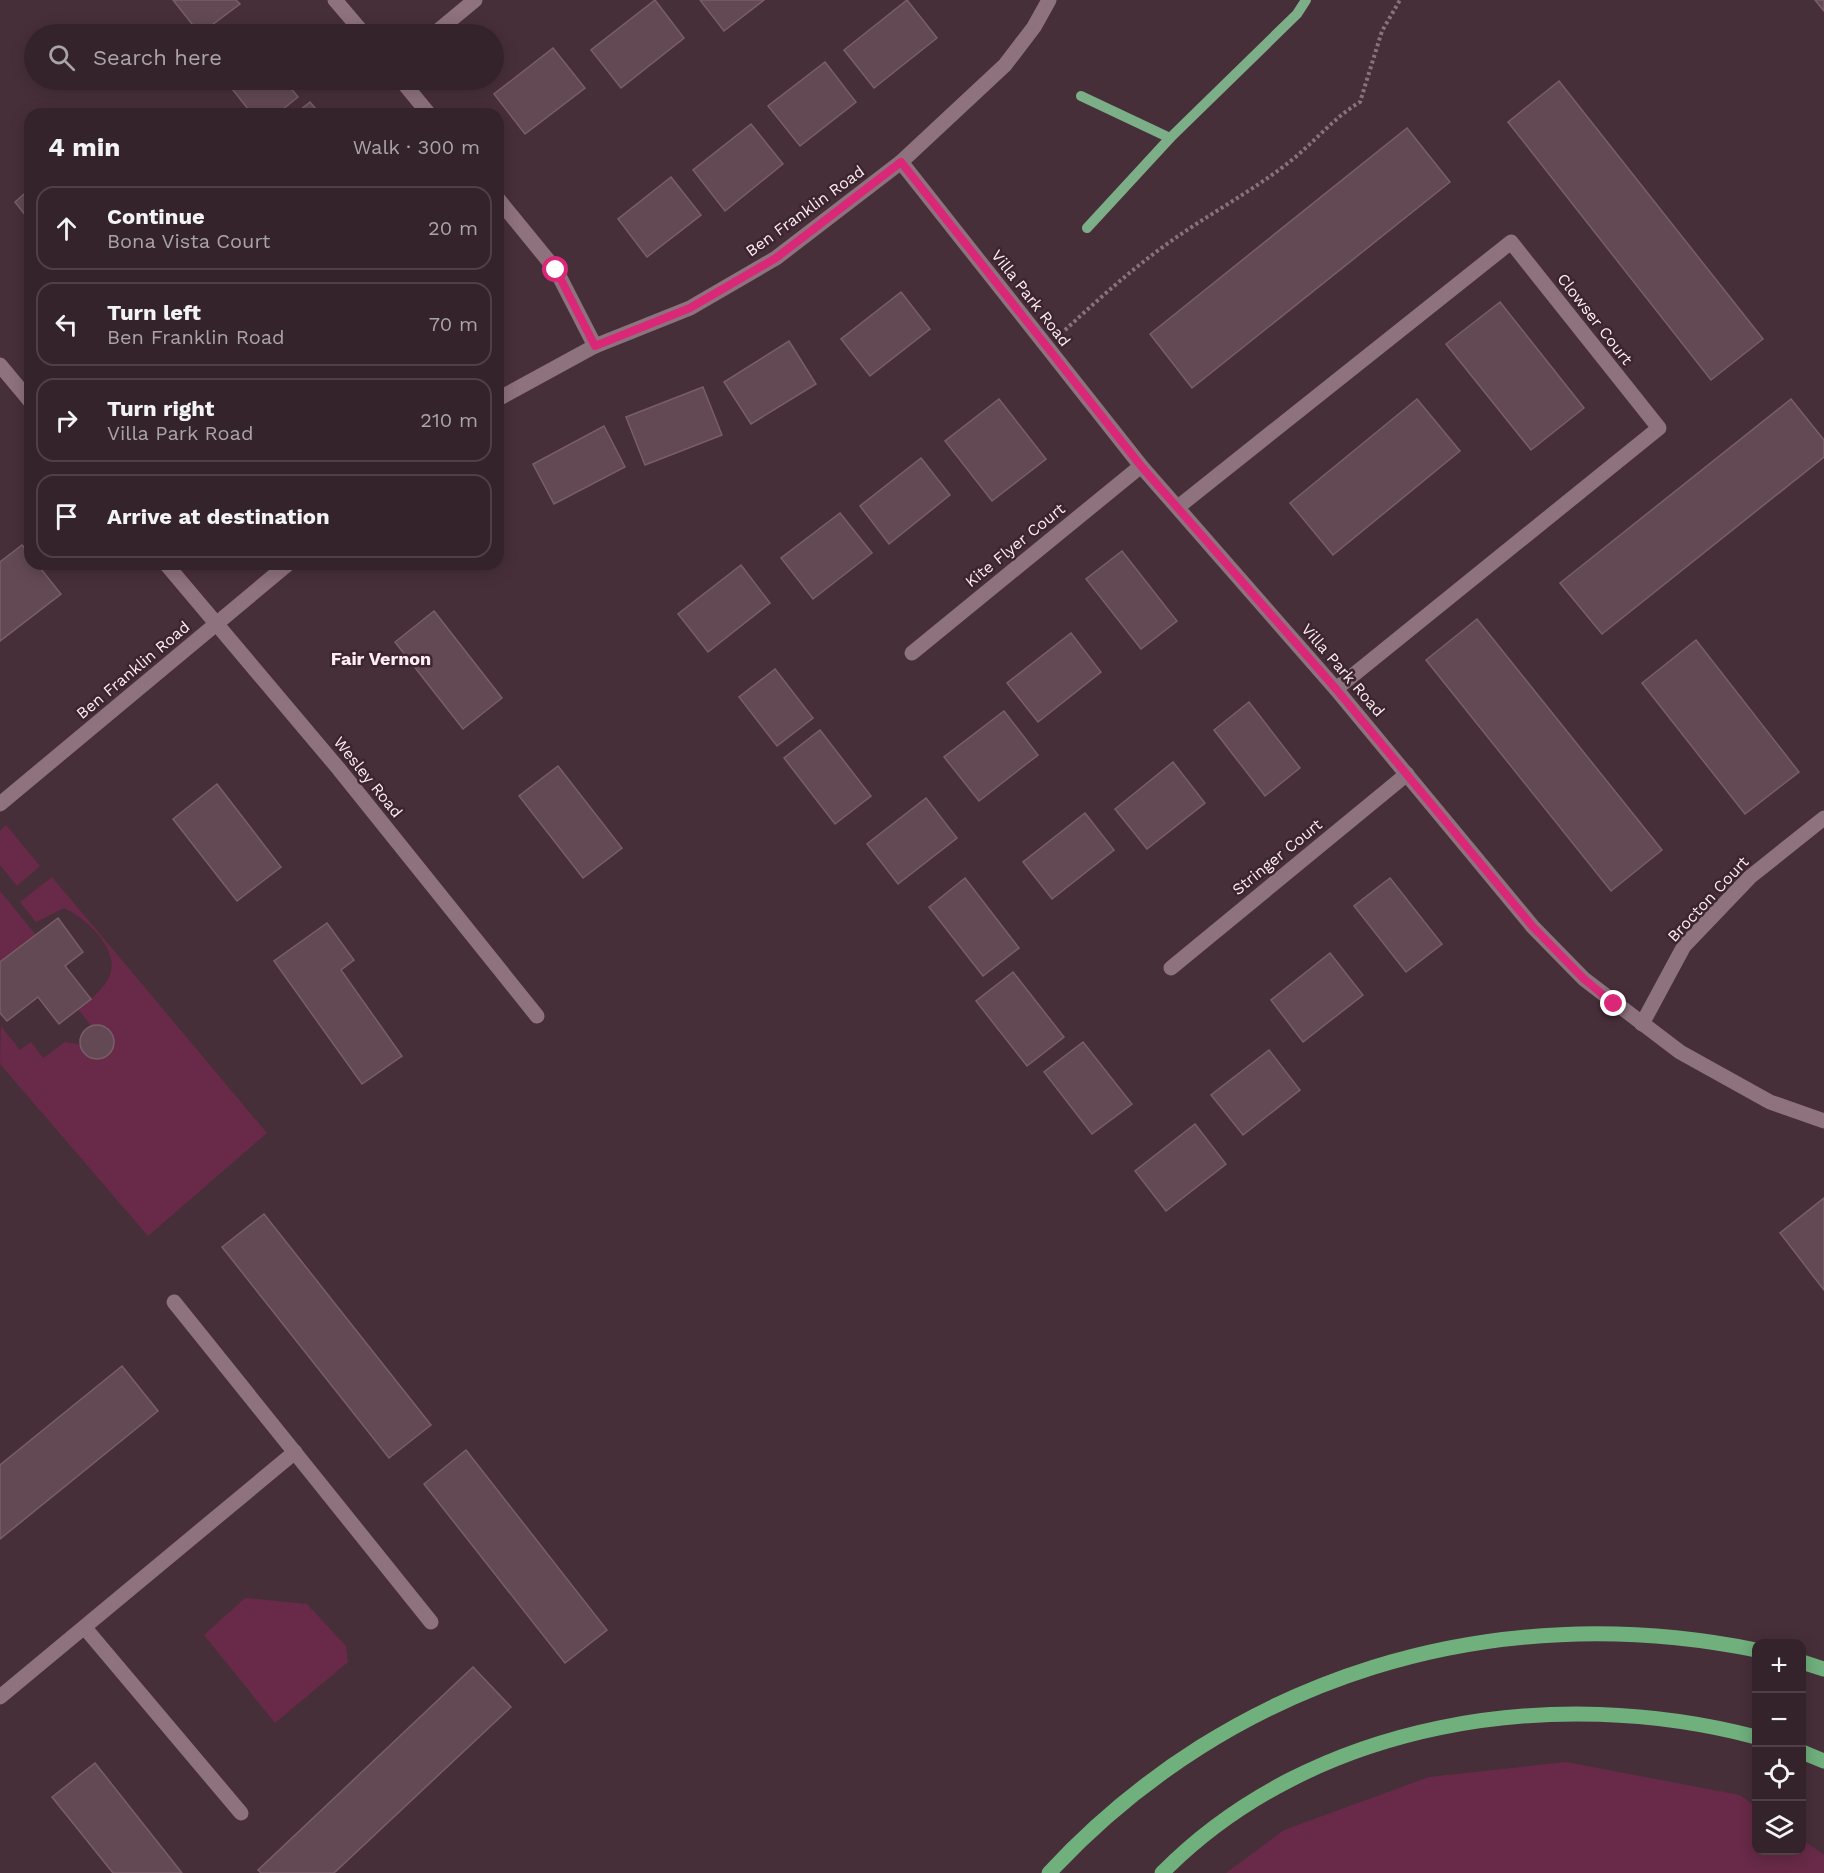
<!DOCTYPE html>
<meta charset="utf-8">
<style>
body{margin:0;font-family:"Work Sans",sans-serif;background:#3d2b33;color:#f1f3f6}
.controls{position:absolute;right:18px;bottom:18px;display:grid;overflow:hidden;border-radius:12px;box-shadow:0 3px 15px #0003}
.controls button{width:54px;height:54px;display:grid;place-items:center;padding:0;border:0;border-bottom:2px solid #4f4047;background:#35232b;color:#f1f3f6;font:30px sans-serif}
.stop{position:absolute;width:18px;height:18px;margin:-14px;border:4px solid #db2777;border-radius:50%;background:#fff}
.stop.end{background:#db2777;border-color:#fff;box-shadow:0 2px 6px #0008}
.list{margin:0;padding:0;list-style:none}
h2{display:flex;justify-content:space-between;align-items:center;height:78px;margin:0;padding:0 24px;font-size:26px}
h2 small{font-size:20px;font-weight:400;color:#aaa4a9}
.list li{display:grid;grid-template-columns:39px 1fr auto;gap:18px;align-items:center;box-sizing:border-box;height:84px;margin:0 12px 12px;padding:0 12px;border:2px solid #4f4047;border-radius:18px}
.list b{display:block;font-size:22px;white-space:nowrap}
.list p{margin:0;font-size:20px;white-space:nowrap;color:#aaa4a9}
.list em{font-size:20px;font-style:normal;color:#aaa4a9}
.icon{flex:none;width:33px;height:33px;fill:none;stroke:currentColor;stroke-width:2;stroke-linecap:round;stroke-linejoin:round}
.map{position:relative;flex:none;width:1824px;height:1873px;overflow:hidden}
.search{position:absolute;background:#35232b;box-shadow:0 3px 15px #0003;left:24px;top:24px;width:480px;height:66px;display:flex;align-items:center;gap:15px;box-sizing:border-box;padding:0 21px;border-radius:33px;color:#aaa4a9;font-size:22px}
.panel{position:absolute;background:#35232b;box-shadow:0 3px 15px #0003;left:24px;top:108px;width:480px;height:462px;border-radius:18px}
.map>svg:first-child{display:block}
.green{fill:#682a48}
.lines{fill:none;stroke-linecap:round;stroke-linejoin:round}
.stream{stroke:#7caf87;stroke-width:10}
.building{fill:#634953;stroke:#795e69;stroke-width:1.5}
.path{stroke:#88737c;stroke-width:4;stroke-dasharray:3 3;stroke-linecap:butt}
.service{stroke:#8e727d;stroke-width:15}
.minor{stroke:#8e727d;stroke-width:15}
.primary{stroke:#70b07d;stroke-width:15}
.route{stroke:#db2777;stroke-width:8}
.labels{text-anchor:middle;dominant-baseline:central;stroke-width:5;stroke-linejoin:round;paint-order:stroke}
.street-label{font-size:16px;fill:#fdedf3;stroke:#3d252f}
.neighbourhood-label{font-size:18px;font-weight:bold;fill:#fdedf3;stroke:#3d252f}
</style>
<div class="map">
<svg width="1824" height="1873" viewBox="0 0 1824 1873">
<rect width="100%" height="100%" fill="#472f39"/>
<g class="green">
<polygon points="6,825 40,866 17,886 0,865 0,831"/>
<path d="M 52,877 L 267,1133 L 148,1236 L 0,1064 L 1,1026 L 20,1050 L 31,1042 L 43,1058 L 65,1042 L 78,1044 L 88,1057 L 102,1059 L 112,1051 L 114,1036 L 106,1026 L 91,1026 L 78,1009 C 90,1000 107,988 111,971 C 117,946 84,917 64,908 L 36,922 L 20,902 Z"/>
<polygon points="0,891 36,935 0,962"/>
<polygon points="245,1598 307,1604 346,1646 348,1662 275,1723 204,1635"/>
<polygon points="1566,1762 1740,1795 1756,1807 1756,1850 1802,1850 1802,1839 1824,1855 1824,1873 1226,1873 1284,1830 1429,1777"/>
</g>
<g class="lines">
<g class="stream">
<polyline points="1081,96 1170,138"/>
<polyline points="1087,228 1170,138 1297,14 1306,0"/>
</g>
</g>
<g class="building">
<polygon points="173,0 236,0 240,4 200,34"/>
<polygon points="655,0 684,38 621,88 591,50"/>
<polygon points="700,0 764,0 724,31"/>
<polygon points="907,0 937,38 874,88 844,50"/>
<polygon points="1815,0 1824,0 1824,11"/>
<polygon points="553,48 585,88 525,134 494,94"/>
<polygon points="825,62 856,102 800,146 768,106"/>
<polygon points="225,80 284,80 298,97 277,114 252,114"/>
<polygon points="1559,81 1763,339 1711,380 1508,122"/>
<polygon points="310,102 320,114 295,114"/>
<polygon points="751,124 783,164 725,211 693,170"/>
<polygon points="1407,128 1450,182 1192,388 1150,334"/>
<polygon points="671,177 701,215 647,257 618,219"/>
<polygon points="30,189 30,221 15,202"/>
<polygon points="901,292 930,329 870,376 841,339"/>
<polygon points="1500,302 1584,408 1531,450 1446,344"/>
<polygon points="789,341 816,384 751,424 724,382"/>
<polygon points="703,387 722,435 645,465 626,417"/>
<polygon points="999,399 1046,459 992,501 945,441"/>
<polygon points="1417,399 1460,451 1333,555 1290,503"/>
<polygon points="1791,399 1824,440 1824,457 1602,634 1560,583"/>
<polygon points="604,426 625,467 554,504 533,464"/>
<polygon points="921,458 950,495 889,544 860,506"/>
<polygon points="840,513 872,553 813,599 781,558"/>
<polygon points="22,545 30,555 30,564 37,564 61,594 0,641 0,562"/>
<polygon points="1122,551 1177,621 1141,649 1086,579"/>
<polygon points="741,565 770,603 708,652 678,614"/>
<polygon points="434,611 502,698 463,729 395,642"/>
<polygon points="1477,619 1662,850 1611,891 1426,660"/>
<polygon points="1071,633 1101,672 1038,722 1007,683"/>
<polygon points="1696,640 1799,772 1745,814 1642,683"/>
<polygon points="775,669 813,718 777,746 739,697"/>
<polygon points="1249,702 1300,768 1265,796 1214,730"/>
<polygon points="1004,711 1038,755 979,801 944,757"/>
<polygon points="820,730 871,796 835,824 784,758"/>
<polygon points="1173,762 1205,803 1147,849 1115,809"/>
<polygon points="558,766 622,848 583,878 519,796"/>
<polygon points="217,784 281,867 237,901 173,819"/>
<polygon points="926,798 957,838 898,884 867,844"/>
<polygon points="1085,813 1114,850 1052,899 1023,862"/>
<polygon points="965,878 1019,948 983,976 929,907"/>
<polygon points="1390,878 1442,944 1406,972 1354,906"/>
<polygon points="58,918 83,952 65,966 91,999 59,1024 38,997 7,1021 0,1013 0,962"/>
<polygon points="327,923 354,960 341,970 402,1056 362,1084 274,961"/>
<polygon points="1330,953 1363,995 1303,1042 1271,1000"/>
<polygon points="1013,972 1064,1037 1027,1066 976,1001"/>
<circle cx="97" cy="1042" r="17"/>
<polygon points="1083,1042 1132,1104 1092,1134 1044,1072"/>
<polygon points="1269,1050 1300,1090 1243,1135 1211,1095"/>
<polygon points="1195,1124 1226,1164 1166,1211 1135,1171"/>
<polygon points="1824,1198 1824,1290 1780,1233"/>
<polygon points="264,1214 431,1425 389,1458 222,1247"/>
<polygon points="122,1366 158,1411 0,1539 0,1465"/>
<polygon points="466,1450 607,1630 565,1663 424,1484"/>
<polygon points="473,1667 511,1707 334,1873 261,1873 258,1870"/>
<polygon points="95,1763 182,1873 113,1873 52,1797"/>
</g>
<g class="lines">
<path class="path" d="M 1065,330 C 1100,298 1135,266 1174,239 C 1211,213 1252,191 1288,163 C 1314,143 1333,118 1360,102 L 1382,31 L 1400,0"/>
<g class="service">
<polyline points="174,1302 431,1622"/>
<polyline points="85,1628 241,1813"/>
<polyline points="0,1697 295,1452"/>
</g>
<g class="minor">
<polyline points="335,0 364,34"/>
<polyline points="434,34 475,0"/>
<polyline points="401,80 429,114"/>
<polyline points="901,162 1141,466 1336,689 1533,927 1584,979 1680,1052 1770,1102 1824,1121"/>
<polyline points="498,199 556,270 595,346"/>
<polyline points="0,365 30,401"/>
<polyline points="498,399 595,346 690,308 776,258 901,162 1005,65 1034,27 1049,0"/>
<polyline points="1178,507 1511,242 1659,428 1336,689"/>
<polyline points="166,564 338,768 537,1016"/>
<polyline points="912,653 1141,466"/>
<polyline points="0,804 288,564"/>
<polyline points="1171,968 1407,774"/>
<polyline points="1642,1024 1684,946 1750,877 1824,818"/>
</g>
<g class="primary">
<polyline points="1802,1662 1824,1669"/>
<polyline points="1802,1752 1824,1761"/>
<path d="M 1049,1873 C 1233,1675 1493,1597 1756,1650"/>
<path d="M 1162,1873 C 1313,1720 1554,1684 1756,1737"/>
</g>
</g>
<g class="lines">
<polyline class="route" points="556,270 595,346 690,308 776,258 901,162 1141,466 1336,689 1533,927 1584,979 1614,1004"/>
</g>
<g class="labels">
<g class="street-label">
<text transform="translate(805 211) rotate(-36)">Ben Franklin Road</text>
<text transform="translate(1031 298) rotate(52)">Villa Park Road</text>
<text transform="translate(1595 319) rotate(52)">Clowser Court</text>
<text transform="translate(1015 545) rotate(-39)">Kite Flyer Court</text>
<text transform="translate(133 670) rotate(-40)">Ben Franklin Road</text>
<text transform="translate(1343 670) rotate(49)">Villa Park Road</text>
<text transform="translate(368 777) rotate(51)">Wesley Road</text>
<text transform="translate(1277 857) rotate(-39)">Stringer Court</text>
<text transform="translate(1708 899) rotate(-47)">Brocton Court</text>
</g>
<g class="neighbourhood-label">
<text x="381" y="658">Fair Vernon</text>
</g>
</g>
</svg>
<div class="controls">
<button>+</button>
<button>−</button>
<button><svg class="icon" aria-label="locate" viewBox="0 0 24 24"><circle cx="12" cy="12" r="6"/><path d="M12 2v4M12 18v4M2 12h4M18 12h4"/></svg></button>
<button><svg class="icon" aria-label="layers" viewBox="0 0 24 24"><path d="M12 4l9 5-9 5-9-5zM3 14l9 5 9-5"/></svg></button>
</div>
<div class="stop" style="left:556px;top:270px"></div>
<div class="stop end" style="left:1614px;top:1004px"></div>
<div class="search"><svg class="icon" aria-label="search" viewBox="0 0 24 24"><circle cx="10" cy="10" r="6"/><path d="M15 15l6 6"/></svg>Search here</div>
<section class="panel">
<h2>4 min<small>Walk · 300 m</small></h2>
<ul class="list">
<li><svg class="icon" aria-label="ahead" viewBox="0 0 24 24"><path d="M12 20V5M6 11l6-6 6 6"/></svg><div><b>Continue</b><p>Bona Vista Court</p></div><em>20 m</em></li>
<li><svg class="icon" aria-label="left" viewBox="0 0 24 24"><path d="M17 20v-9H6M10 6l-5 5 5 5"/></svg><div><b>Turn left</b><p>Ben Franklin Road</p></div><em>70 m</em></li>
<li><svg class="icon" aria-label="right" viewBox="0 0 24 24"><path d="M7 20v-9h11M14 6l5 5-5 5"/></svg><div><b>Turn right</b><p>Villa Park Road</p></div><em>210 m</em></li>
<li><svg class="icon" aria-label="arrive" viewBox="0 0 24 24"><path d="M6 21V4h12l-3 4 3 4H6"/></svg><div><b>Arrive at destination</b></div></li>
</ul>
</section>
</div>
